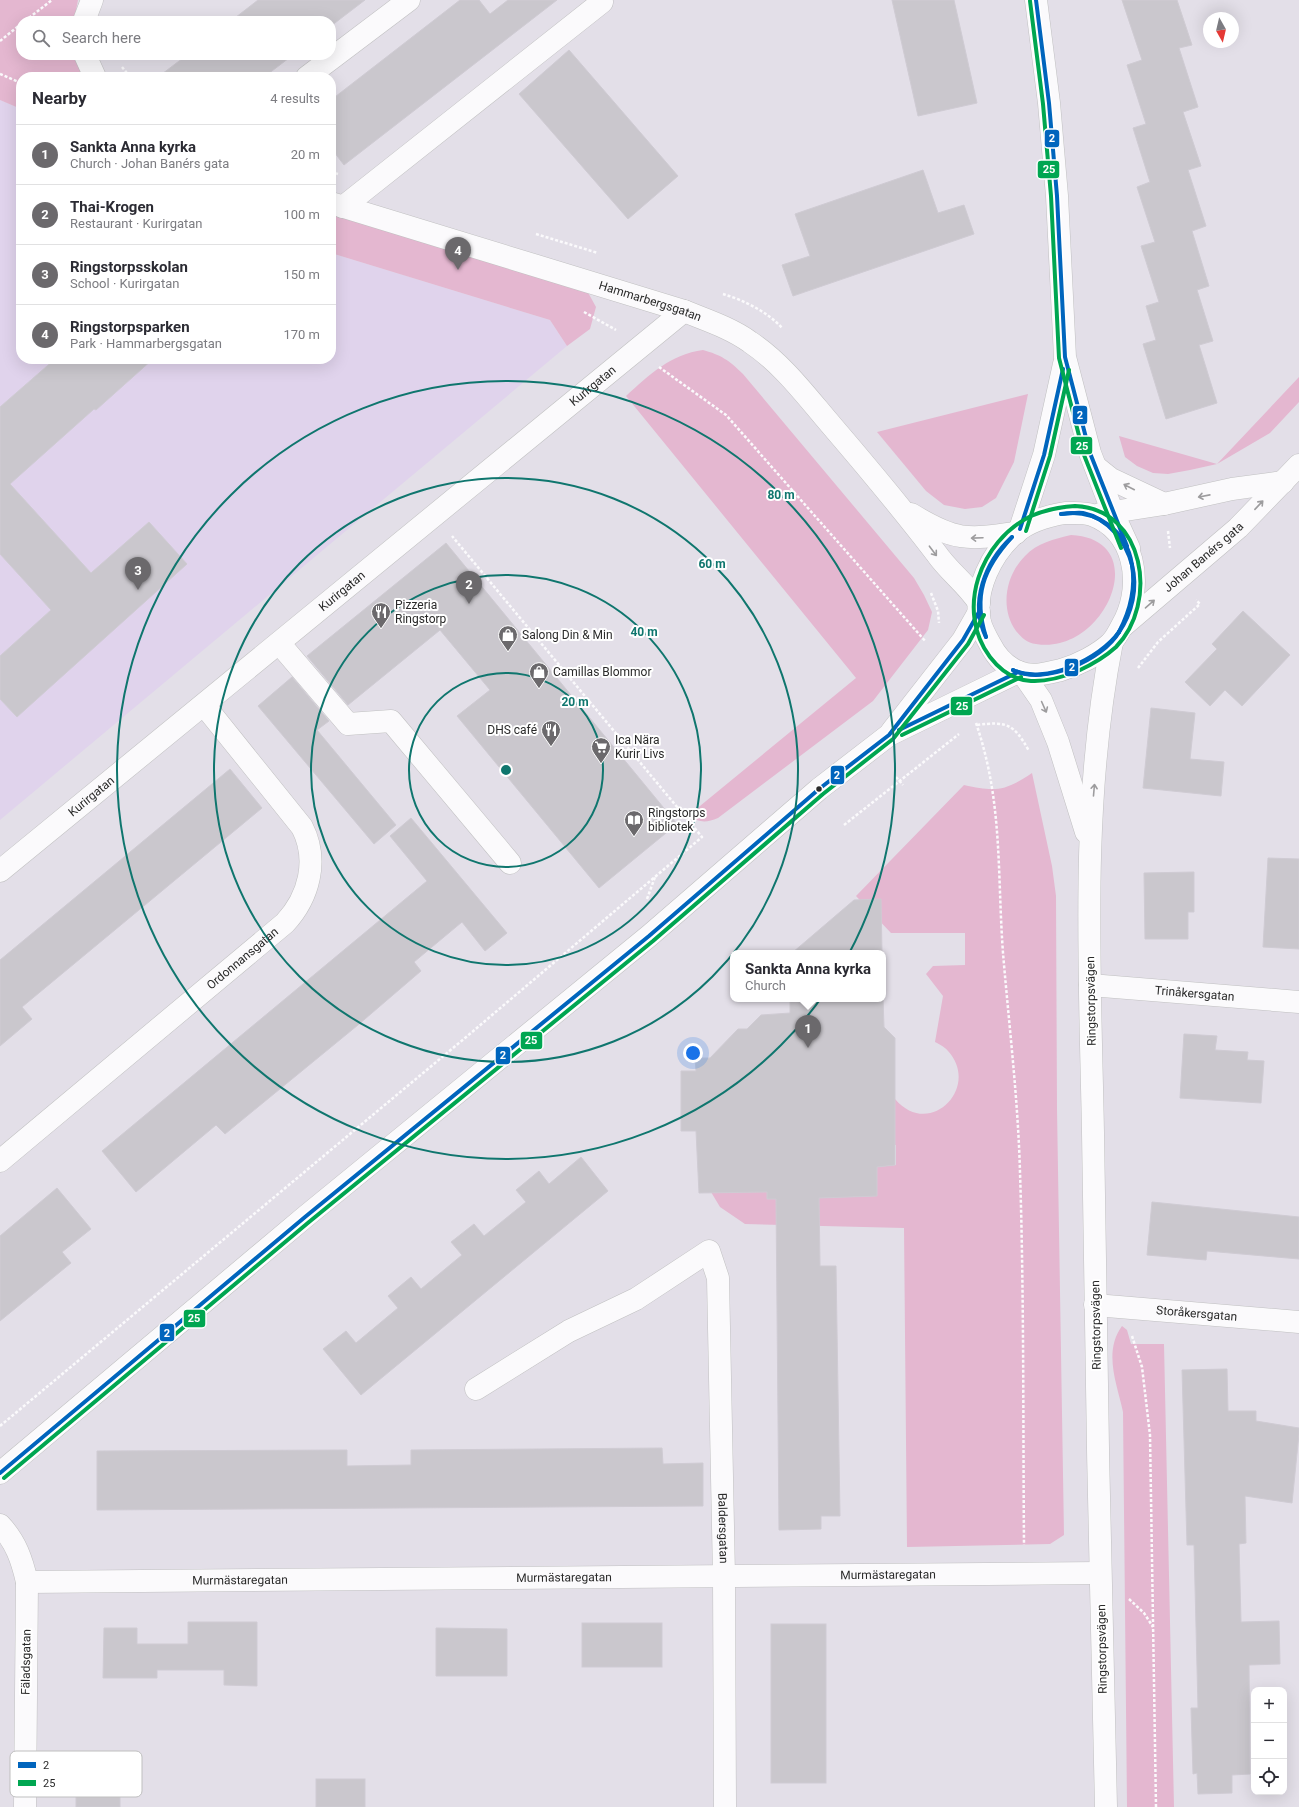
<!DOCTYPE html>
<meta charset="utf-8">
<style>
body{margin:0;font-family:Roboto,sans-serif;background:#f7f7f7;color:#2b2b33}
.controls{position:absolute;right:12px;bottom:12px;display:grid;overflow:hidden;border-radius:8px;box-shadow:0 4px 16px #0002}
.controls button{width:36px;height:36px;display:grid;place-items:center;padding:0;border:0;border-bottom:1px solid #e1e1e2;background:#fff;color:#2b2b33;font:20px sans-serif}
.compass{position:absolute;left:1203px;top:12px;width:36px;height:36px;border-radius:50%;background:#fff;box-shadow:0 4px 16px #0002;rotate:172deg}
.you{position:absolute;left:693px;top:1053px;width:14px;height:14px;margin:-10px;border:3px solid #fff;border-radius:50%;background:#1a73e8;box-shadow:0 0 0 6px #1a73e833}
.badge{display:grid;place-items:center;width:26px;height:26px;border-radius:50%;background:#6b696c;color:#fff;font-size:13px;font-weight:700}
.pin{position:absolute;translate:-50% -33px;filter:drop-shadow(0 1px 2px #0008)}
.pin::after{content:'';position:absolute;top:21px;width:14px;height:12px;background:inherit;clip-path:polygon(0 0,100% 0,50% 100%)}
.popup{position:absolute;left:730px;top:950px;width:156px;height:52px;box-sizing:border-box;display:grid;place-content:center;border-radius:8px;background:#fff;filter:drop-shadow(0 1px 3px #0005);font-size:13px;white-space:nowrap;color:#7c7c81}
.popup b{font-size:15px;color:#2b2b33}
.popup::after{content:'';position:absolute;left:50%;top:100%;margin-left:-8px;border:8px solid transparent;border-top-color:#fff}
.list{margin:0;padding:0;list-style:none}
h2{display:flex;justify-content:space-between;align-items:center;height:52px;margin:0;padding:0 16px;font-size:17px}
h2 small{font-size:13px;font-weight:400;color:#7c7c81}
.list li{display:grid;grid-template-columns:26px 1fr auto;gap:12px;align-items:center;box-sizing:border-box;height:60px;padding:0 16px;border-top:1px solid #e1e1e2}
.list b{display:block;font-size:15px;white-space:nowrap}
.list p{margin:0;font-size:13px;white-space:nowrap;color:#7c7c81}
.list em{font-size:13px;font-style:normal;color:#7c7c81}
.icon{flex:none;width:22px;height:22px;fill:none;stroke:currentColor;stroke-width:2;stroke-linecap:round;stroke-linejoin:round}
.map{position:relative;flex:none;width:1299px;height:1807px;overflow:hidden}
.search{position:absolute;background:#fff;box-shadow:0 4px 16px #0002;left:16px;top:16px;width:320px;height:44px;display:flex;align-items:center;gap:10px;box-sizing:border-box;padding:0 14px;border-radius:16px;color:#7c7c81;font-size:15px}
.panel{position:absolute;background:#fff;box-shadow:0 4px 16px #0002;left:16px;top:72px;width:320px;height:292px;border-radius:16px}
.map>svg:first-child{display:block}
.education{fill:#e0d3ec}
.green{fill:#e4b7d0}
.building{fill:#cac7cd;stroke:#cfcbd3}
.lines{fill:none;stroke-linecap:round;stroke-linejoin:round}
.minor-casing{stroke:#c0c0c1;stroke-width:23}
.path{stroke:#fbfafc;stroke-width:2.5;stroke-dasharray:3 2;stroke-linecap:butt}
.minor{stroke:#fbfafc;stroke-width:22}
.bus-1-casing{stroke:#fff;stroke-width:7}
.bus-2-casing{stroke:#fff;stroke-width:7}
.bus-1{stroke:#0065bd;stroke-width:4}
.bus-2{stroke:#00a651;stroke-width:4}
.oneway{stroke:#9d9c9e}
.ring{fill:none;stroke:#0f766e;stroke-width:2}
.bus-dot{fill:#2a2a2a;stroke:#fff;stroke-width:1.5}
.labels{text-anchor:middle;dominant-baseline:central;stroke-width:4;stroke-linejoin:round;paint-order:stroke}
.street-label{font-size:12px;fill:#2a2a2a;stroke:#fff}
.poi-label{font-size:12px;fill:#2a2a2a;stroke:#fff;text-anchor:start}
.key{fill:#fff;stroke:#bfbfbf;stroke-width:1}
.key-label{font-size:11px;fill:#2a2a2a}
.centre{fill:#0f766e;stroke:#fff;stroke-width:2}
.ring-label{font-size:12px;text-anchor:middle;font-weight:bold;fill:#0f766e;stroke:#fff;stroke-width:4;stroke-linejoin:round;paint-order:stroke}
.line-badge{stroke:#fff;stroke-width:1.5}
.badge-label{font-size:11px;text-anchor:middle;font-weight:bold;fill:#fff}
</style>
<div class="map">
<svg width="1299" height="1807" viewBox="0 0 1299 1807">
<rect width="100%" height="100%" fill="#e3dfe8"/>
<polygon class="education" points="0,100 21,109 21,359 331,359 331,253 550,320 567,346 0,820"/>
<g class="green">
<polygon points="0,0 78,0 74,21 21,21 21,55 75,55 85,77 21,77 21,109 0,100"/>
<polygon points="331,210 585,287 596,307 590,329 567,346 550,320 331,253"/>
<path d="M 703,350 C 721,355 729,360 743,374 L 914,578 L 924,595 L 932,612 L 928,630 L 873,701 L 718,818 C 706,823 699,823 689,815 L 856,678 L 626,396 C 649,375 671,354 703,350 Z"/>
<polygon points="1299,377 1299,402 1270,433 1217,464 1190,470 1168,474 1153,473 1137,466 1125,457 1119,436 1217,464"/>
<polygon points="1028,394 1014,462 996,498 982,507 965,509 944,505 926,491 877,432"/>
<path d="M 1071,535 C 1155,539 1105,656 1036,644 C 1027,643 1022,638 1016,631 C 1000,609 1005,576 1025,556 C 1037,543 1054,539 1071,535 Z"/>
<path d="M 1032,773 L 1052,866 L 1056,896 L 1057,1109 L 1064,1535 L 1050,1544 L 907,1547 L 904,1228 L 745,1224 L 720,1207 L 711,1192 L 767,1192 L 768,1199 L 877,1196 L 877,1167 L 896,1165 L 896,1145 L 877,1146 L 877,1135 L 895,1134 L 895,1099 C 930,1140 981,1087 948,1051 C 945,1047 939,1044 935,1042 L 943,996 L 926,974 L 933,966 L 965,965 L 965,933 L 891,933 L 856,896 L 964,785 C 996,792 1005,791 1032,773 Z"/>
<path d="M 1122,1326 L 1127,1330 L 1131,1344 L 1164,1344 L 1174,1807 L 1127,1807 L 1123,1412 C 1117,1384 1103,1352 1122,1326 Z"/>
</g>
<g class="building">
<polygon points="258,0 365,0 331,26 331,21 231,21"/>
<polygon points="460,0 479,0 490,14 508,0 557,0 344,165 331,148 331,100"/>
<polygon points="892,0 954,0 977,103 918,116"/>
<polygon points="1122,0 1177,0 1192,45 1179,48 1198,107 1183,112 1201,166 1188,170 1206,226 1192,231 1209,286 1197,290 1213,341 1199,345 1217,403 1166,419 1143,344 1156,340 1146,306 1159,302 1141,246 1155,242 1137,187 1150,182 1133,128 1146,124 1127,65 1142,60"/>
<polygon points="569,50 678,176 628,219 519,94"/>
<polygon points="187,55 293,55 264,77 158,77"/>
<polygon points="923,170 938,213 964,205 974,234 793,296 782,265 810,256 795,214"/>
<polygon points="55,359 153,359 96,410 94,409 10,484 91,573 149,522 187,564 17,717 0,699 0,656 51,610 0,554 0,407"/>
<polygon points="446,543 677,824 599,888 457,716 490,690 440,630 348,705 307,656"/>
<polygon points="1243,611 1290,655 1242,706 1225,690 1210,706 1185,682 1217,649 1212,644"/>
<polygon points="292,677 329,721 317,730 396,825 374,844 258,706"/>
<polygon points="1151,708 1195,713 1190,759 1224,762 1221,796 1143,788"/>
<polygon points="230,769 262,808 22,1007 32,1019 0,1046 0,960"/>
<polygon points="411,818 507,933 485,951 462,922 414,962 421,971 358,1025 225,1134 216,1125 136,1192 102,1151 427,881 390,836"/>
<polygon points="1268,858 1299,859 1299,949 1263,947"/>
<polygon points="1194,872 1194,912 1188,912 1188,939 1145,939 1144,873"/>
<polygon points="881,899 882,953 792,953 854,900"/>
<polygon points="883,997 884,1027 895,1038 895,1165 877,1167 877,1196 819,1198 820,1266 836,1266 840,1516 821,1516 821,1529 779,1530 776,1199 767,1199 767,1192 699,1193 696,1131 681,1131 681,1071 696,1071 695,1058 710,1058 738,1029 747,1029 761,1015 790,1013 790,999 883,999"/>
<polygon points="1184,1034 1217,1036 1215,1050 1248,1052 1247,1060 1264,1061 1261,1103 1180,1098"/>
<polygon points="581,1157 608,1191 361,1395 323,1349 346,1331 356,1343 398,1308 388,1296 411,1277 421,1289 462,1255 451,1242 474,1224 484,1236 526,1202 516,1190 539,1171 549,1184"/>
<polygon points="57,1188 91,1229 62,1252 71,1263 0,1321 0,1236"/>
<polygon points="1152,1202 1299,1217 1299,1259 1207,1251 1206,1260 1147,1255"/>
<polygon points="1227,1369 1228,1411 1256,1411 1256,1421 1299,1428 1299,1434 1292,1503 1245,1496 1246,1543 1239,1544 1241,1622 1279,1621 1280,1664 1249,1665 1250,1774 1232,1775 1232,1793 1198,1794 1197,1773 1193,1774 1191,1708 1198,1708 1194,1545 1187,1545 1182,1370"/>
<polygon points="662,1448 663,1464 703,1463 703,1506 97,1510 97,1451 347,1450 347,1466 411,1465 411,1450"/>
<polygon points="188,1622 257,1622 257,1686 224,1685 224,1670 157,1670 157,1678 103,1678 104,1628 137,1628 137,1644 188,1644"/>
<rect x="582" y="1623" width="80" height="44"/>
<rect x="771" y="1624" width="55" height="159"/>
<polygon points="436,1628 507,1629 507,1676 436,1676"/>
<rect x="76" y="1771" width="44" height="36"/>
<rect x="316" y="1779" width="49" height="28"/>
</g>
<g class="lines">
<defs>
<g id="minor">
<polyline points="1036,0 1049,103 1057,196 1065,357 1090,453 1113,513 1129,548"/>
<polyline points="84,21 92,0"/>
<polyline points="85,55 95,77"/>
<polyline points="307,77 409,0"/>
<path id="s1" d="M 331,203 L 684,311 C 706,320 731,328 750,342 C 783,364 807,397 832,426 C 868,468 903,510 936,553 C 949,572 967,584 979,603"/>
<polyline points="343,207 602,2"/>
<polyline points="1096,467 1111,479 1164,504"/>
<path d="M 1065,513 C 1074,513 1084,512 1092,515 C 1135,531 1143,583 1125,620 C 1121,627 1117,637 1111,643 C 1098,655 1078,665 1061,670 C 1048,673 1032,678 1019,672 C 1006,667 996,656 990,644 C 986,637 982,630 980,622 C 973,590 992,553 1015,533 C 1029,521 1047,516 1065,513 Z"/>
<path d="M 911,514 C 955,541 966,540 1016,533"/>
<polyline points="1100,514 1164,504 1232,489 1283,482"/>
<polyline points="1020,529 1044,455 1064,364"/>
<path id="s2" d="M 1123,626 L 1238,528 L 1299,465"/>
<polyline points="279,643 348,724 391,721 510,863"/>
<polyline points="1023,674 1041,700 1058,742 1086,832"/>
<polyline points="892,731 963,640 979,612"/>
<path id="s3" d="M 0,871 L 684,311"/>
<path id="s4" d="M 1090,985 L 1299,1002"/>
<path id="s5" d="M 0,1161 L 285,923 C 309,897 319,860 302,827 L 204,705"/>
<path id="s6" d="M 1095,1305 L 1299,1322"/>
<path id="s7" d="M 476,1389 L 569,1331 L 636,1299 L 709,1251 L 718,1278 L 724,1576 L 725,1807"/>
<polyline points="0,1473 305,1217 649,936 819,789 889,735 1018,672"/>
<path d="M 0,1525 C 16,1542 22,1560 27,1582 L 25,1807"/>
<path id="s8" d="M 27,1582 L 1100,1573"/>
<path d="M 1106,1807 C 1100,1582 1096,1358 1093,1133 C 1090,970 1080,804 1112,642"/>
</g>
</defs>
<use href="#minor" class="minor-casing"/>
<g class="path">
<polyline points="25,21 52,0"/>
<polyline points="0,41 21,24"/>
<polyline points="122,67 130,77"/>
<polyline points="0,74 21,83"/>
<polyline points="331,172 338,174"/>
<polyline points="536,234 598,253"/>
<path d="M 723,294 C 743,300 768,312 782,328"/>
<polyline points="584,312 616,330"/>
<polyline points="659,367 726,415 926,642"/>
<polyline points="1168,531 1170,548"/>
<polyline points="931,593 938,611 939,623"/>
<polyline points="1138,668 1158,642 1200,604 1196,600"/>
<path d="M 976,723 C 1003,802 997,871 1003,953 C 1009,1025 1018,1099 1020,1172 C 1024,1296 1023,1421 1024,1545"/>
<path d="M 977,725 C 1007,721 1014,724 1029,751"/>
<polyline points="896,777 903,785"/>
<polyline points="844,825 959,734"/>
<polyline points="647,899 655,877"/>
<polyline points="1132,1336 1142,1367 1150,1435 1156,1807"/>
<polyline points="0,1426 465,1038 702,837 452,536"/>
<polyline points="1129,1599 1144,1613 1153,1627"/>
</g>
<use href="#minor" class="minor"/>
<defs>
<g id="bus-1">
<polyline points="1036,0 1049,103 1057,196 1065,357 1090,453 1127,546"/>
<path d="M 1061,514 C 1095,508 1127,530 1132,565"/>
<path d="M 1061,514 C 1068,514 1076,512 1083,513 C 1108,518 1126,542 1132,565"/>
<polyline points="1020,529 1044,455 1063,369"/>
<path d="M 1119,632 C 1130,611 1136,589 1132,565"/>
<path d="M 1119,632 C 1132,613 1138,588 1132,565"/>
<path d="M 986,637 C 969,603 985,562 1012,537"/>
<path d="M 986,637 C 973,596 983,569 1012,537"/>
<path d="M 1013,670 C 1045,685 1100,659 1119,632"/>
<path d="M 1013,670 C 1044,686 1103,660 1119,632"/>
<polyline points="899,730 1018,672"/>
<polyline points="0,1473 305,1217 649,936 819,789 889,735 963,640 979,612"/>
</g>
<g id="bus-2">
<polyline points="1030,1 1043,104 1051,196 1059,358 1084,455 1121,548"/>
<path d="M 1075,506 C 1145,509 1159,603 1116,647 C 1105,657 1091,665 1078,671 C 1063,677 1047,682 1031,681 C 1014,680 1000,670 990,657 C 955,610 980,541 1031,516 C 1045,510 1060,507 1075,506 Z"/>
<polyline points="1026,531 1050,456 1069,370"/>
<polyline points="902,735 1021,677"/>
<polyline points="4,1478 309,1222 653,941 823,794 893,739 968,644 984,615"/>
</g>
</defs>
<use href="#bus-1" class="bus-1-casing"/>
<use href="#bus-2" class="bus-2-casing"/>
<use href="#bus-1" class="bus-1"/>
<use href="#bus-2" class="bus-2"/>
</g>
<defs><path id="oneway-shaft" d="M-6 0H5M1.5-3L5.5 0L1.5 3" fill="none" stroke-width="1.6" stroke-linecap="round" stroke-linejoin="round"/></defs>
<g class="oneway">
<use href="#oneway-shaft" transform="translate(1129 487) rotate(-153)"/>
<use href="#oneway-shaft" transform="translate(1204 496) rotate(169)"/>
<use href="#oneway-shaft" transform="translate(1259 505) rotate(-47)"/>
<use href="#oneway-shaft" transform="translate(977 538) rotate(178)"/>
<use href="#oneway-shaft" transform="translate(933 551) rotate(53)"/>
<use href="#oneway-shaft" transform="translate(1150 604) rotate(-41)"/>
<use href="#oneway-shaft" transform="translate(1044 707) rotate(66)"/>
<use href="#oneway-shaft" transform="translate(1094 790) rotate(-85)"/>
</g>
<g class="ring">
<circle cx="506" cy="770" r="97"/>
<circle cx="506" cy="770" r="195"/>
<circle cx="506" cy="770" r="292"/>
<circle cx="506" cy="770" r="389"/>
</g>
<defs>
<symbol id="restaurant-pin" viewBox="-11 -11 22 30"><path d="M0 17L-7.5 6A9.5 9.5 0 1 1 7.5 6Z" fill="#6b696c" stroke="#fff"/><path d="M-5-6h1v4h1v-4h1v4h1v-4h1v5L-1.5 .5V6h-2V.5L-5-1ZM5-6V6H3V1.5H1.5Q1.5-4 5-6Z" fill="#fff"/></symbol>
<symbol id="shop-pin" viewBox="-11 -11 22 30"><path d="M0 17L-7.5 6A9.5 9.5 0 1 1 7.5 6Z" fill="#6b696c" stroke="#fff"/><path d="M-5-2.5h2.3a2.7 3.5 0 0 1 5.4 0H5L5.5 6h-11ZM-1.5-2.5h3a1.5 2.3 0 0 0-3 0Z" fill="#fff"/></symbol>
<symbol id="supermarket-pin" viewBox="-11 -11 22 30"><path d="M0 17L-7.5 6A9.5 9.5 0 1 1 7.5 6Z" fill="#6b696c" stroke="#fff"/><path d="M-6-5.5h2.5l.6 2H6L4.5 2H-2.5L-4.4-4H-6ZM-1.5 3.2a1.3 1.3 0 1 0 .1 0ZM3 3.2a1.3 1.3 0 1 0 .1 0Z" fill="#fff"/></symbol>
<symbol id="library-pin" viewBox="-11 -11 22 30"><path d="M0 17L-7.5 6A9.5 9.5 0 1 1 7.5 6Z" fill="#6b696c" stroke="#fff"/><path d="M-6-4Q-3-5.5-.7-3.5V5Q-3 3-6 4ZM6-4Q3-5.5 .7-3.5V5Q3 3 6 4Z" fill="#fff"/></symbol>
</defs>
<g fill-rule="evenodd">
<use href="#restaurant-pin" x="370" y="601" width="22" height="30"/>
<use href="#shop-pin" x="497" y="624" width="22" height="30"/>
<use href="#shop-pin" x="528" y="661" width="22" height="30"/>
<use href="#restaurant-pin" x="540" y="719" width="22" height="30"/>
<use href="#supermarket-pin" x="590" y="736" width="22" height="30"/>
<use href="#library-pin" x="623" y="809" width="22" height="30"/>
</g>
<circle class="bus-dot" cx="819" cy="789" r="3.5"/>
<g class="labels">
<g class="street-label">
<text stroke="none"><textPath href="#s1" startOffset="334">Hammarbergsgatan</textPath></text>
<text stroke="none"><textPath href="#s3" startOffset="766">Kurirgatan</textPath></text>
<text stroke="none"><textPath href="#s2" startOffset="106">Johan Banérs gata</textPath></text>
<text stroke="none"><textPath href="#s3" startOffset="442">Kurirgatan</textPath></text>
<text stroke="none"><textPath href="#s3" startOffset="118">Kurirgatan</textPath></text>
<text stroke="none"><textPath href="#s5" startOffset="316">Ordonnansgatan</textPath></text>
<text stroke="none"><textPath href="#s4" startOffset="105">Trinåkersgatan</textPath></text>
<text transform="translate(1091 1001) rotate(-91)">Ringstorpsvägen</text>
<text stroke="none"><textPath href="#s6" startOffset="102">Storåkersgatan</textPath></text>
<text transform="translate(1096 1325) rotate(-91)">Ringstorpsvägen</text>
<text stroke="none"><textPath href="#s7" startOffset="550">Baldersgatan</textPath></text>
<text stroke="none"><textPath href="#s8" startOffset="861">Murmästaregatan</textPath></text>
<text stroke="none"><textPath href="#s8" startOffset="537">Murmästaregatan</textPath></text>
<text stroke="none"><textPath href="#s8" startOffset="213">Murmästaregatan</textPath></text>
<text transform="translate(1102 1649) rotate(-91)">Ringstorpsvägen</text>
<text transform="translate(26 1662) rotate(-89)">Fäladsgatan</text>
</g>
<g class="poi-label">
<text x="395" y="605">Pizzeria<tspan x="395" dy="14">Ringstorp</tspan></text>
<text x="522" y="635">Salong Din &amp; Min</text>
<text x="553" y="672">Camillas Blommor</text>
<text x="537" y="730" text-anchor="end">DHS café</text>
<text x="615" y="740">Ica Nära<tspan x="615" dy="14">Kurir Livs</tspan></text>
<text x="648" y="813">Ringstorps<tspan x="648" dy="14">bibliotek</tspan></text>
</g>
</g>
<rect x="10" y="1751" width="132" height="46" rx="6" class="key"/>
<rect x="18" y="1762" width="18" height="6" fill="#0065bd"/>
<rect x="18" y="1780" width="18" height="6" fill="#00a651"/>
<g class="key-label">
<text x="43" y="1769">2</text>
<text x="43" y="1787">25</text>
</g>
<circle cx="506" cy="770" r="6" class="centre"/>
<g class="ring-label">
<text x="781" y="499">80 m</text>
<text x="712" y="568">60 m</text>
<text x="644" y="636">40 m</text>
<text x="575" y="706">20 m</text>
</g>
<g class="line-badge">
<rect x="1044" y="129" width="16" height="19" rx="4" fill="#0065bd"/>
<rect x="1037" y="160" width="23" height="19" rx="4" fill="#00a651"/>
<rect x="1072" y="405" width="16" height="20" rx="4" fill="#0065bd"/>
<rect x="1070" y="436" width="23" height="19" rx="4" fill="#00a651"/>
<rect x="1064" y="658" width="15" height="19" rx="4" fill="#0065bd"/>
<rect x="950" y="696" width="23" height="20" rx="4" fill="#00a651"/>
<rect x="830" y="765" width="15" height="20" rx="4" fill="#0065bd"/>
<rect x="520" y="1031" width="23" height="19" rx="4" fill="#00a651"/>
<rect x="495" y="1046" width="16" height="19" rx="4" fill="#0065bd"/>
<rect x="183" y="1309" width="23" height="19" rx="4" fill="#00a651"/>
<rect x="159" y="1323" width="16" height="19" rx="4" fill="#0065bd"/>
</g>
<g class="badge-label">
<text x="1052" y="142">2</text>
<text x="1049" y="173">25</text>
<text x="1080" y="419">2</text>
<text x="1082" y="450">25</text>
<text x="1072" y="671">2</text>
<text x="962" y="710">25</text>
<text x="837" y="779">2</text>
<text x="531" y="1044">25</text>
<text x="503" y="1059">2</text>
<text x="194" y="1322">25</text>
<text x="167" y="1337">2</text>
</g>
</svg>
<div class="controls">
<button>+</button>
<button>−</button>
<button><svg class="icon" aria-label="locate" viewBox="0 0 24 24"><circle cx="12" cy="12" r="6"/><path d="M12 2v4M12 18v4M2 12h4M18 12h4"/></svg></button>
</div>
<svg class="compass" viewBox="-18 -18 36 36"><path d="M0-13l5 13h-10z" fill="#e53935"/><path d="M0 13l5-13h-10z" fill="#7c7c81"/></svg>
<div class="you"></div>
<div class="pin badge" style="left:808px;top:1048px">1</div>
<div class="popup"><b>Sankta Anna kyrka</b>Church</div>
<div class="pin badge" style="left:469px;top:604px">2</div>
<div class="pin badge" style="left:138px;top:590px">3</div>
<div class="pin badge" style="left:458px;top:270px">4</div>
<div class="search"><svg class="icon" aria-label="search" viewBox="0 0 24 24"><circle cx="10" cy="10" r="6"/><path d="M15 15l6 6"/></svg>Search here</div>
<section class="panel">
<h2>Nearby<small>4 results</small></h2>
<ul class="list">
<li><span class="badge">1</span><div><b>Sankta Anna kyrka</b><p>Church · Johan Banérs gata</p></div><em>20 m</em></li>
<li><span class="badge">2</span><div><b>Thai-Krogen</b><p>Restaurant · Kurirgatan</p></div><em>100 m</em></li>
<li><span class="badge">3</span><div><b>Ringstorpsskolan</b><p>School · Kurirgatan</p></div><em>150 m</em></li>
<li><span class="badge">4</span><div><b>Ringstorpsparken</b><p>Park · Hammarbergsgatan</p></div><em>170 m</em></li>
</ul>
</section>
</div>
